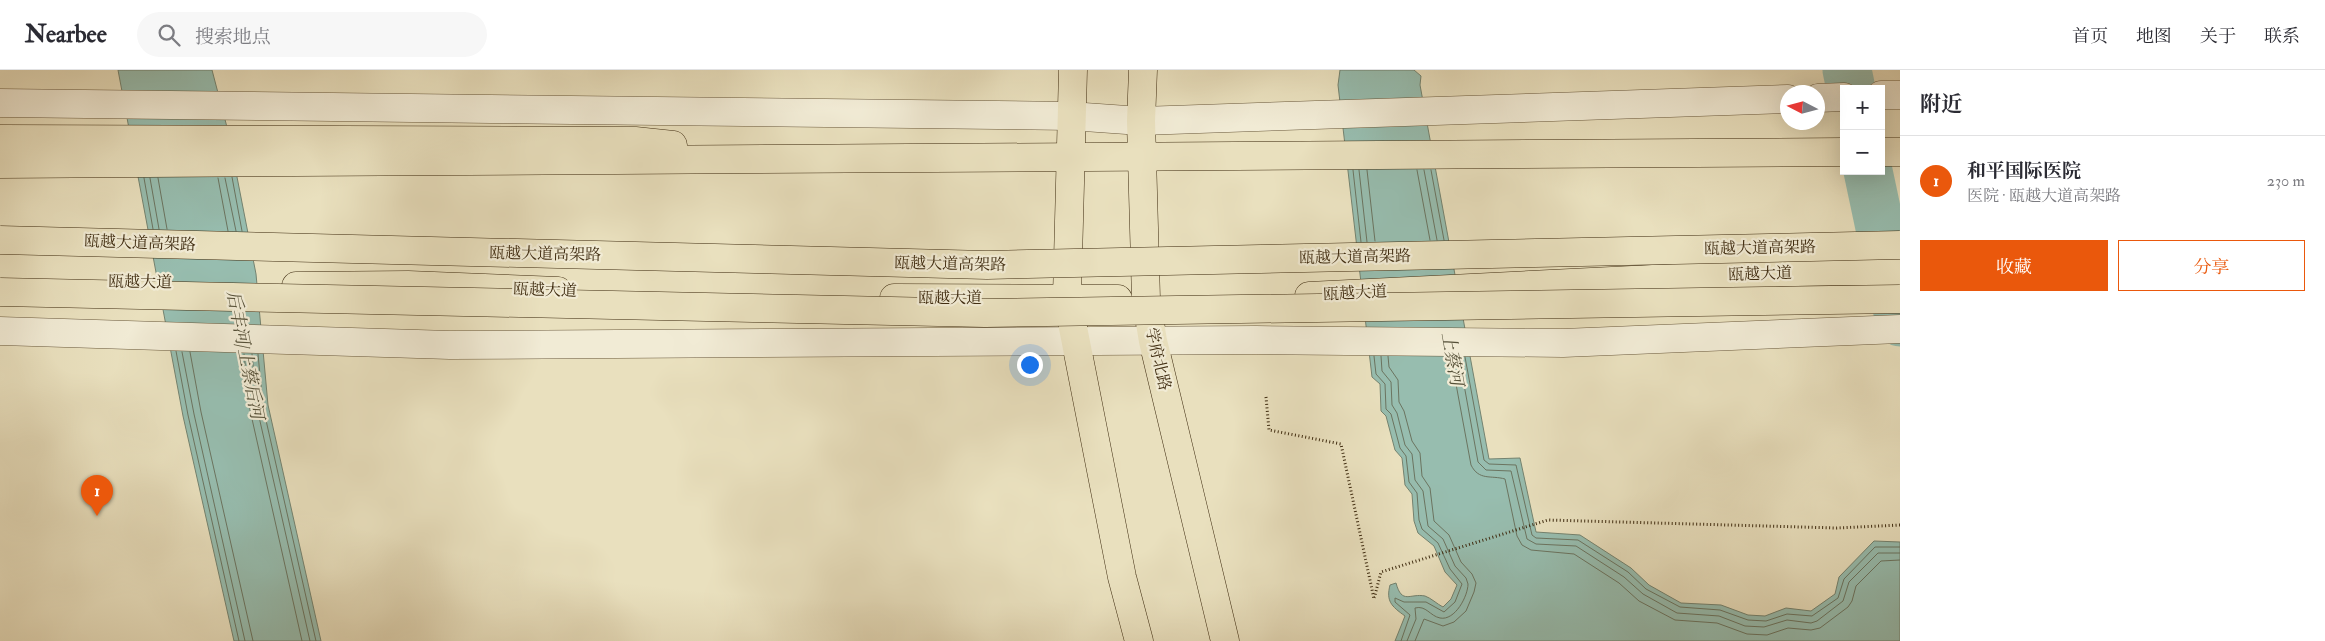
<!DOCTYPE html>
<html lang="zh">
<meta charset="utf-8">
<style>
body{margin:0;font-family:"IM FELL Double Pica","Noto Serif SC",serif;background:#f7f7f7;color:#2b2b33}
.controls{position:absolute;right:15px;top:15px;display:grid;overflow:hidden;border-radius:0px;box-shadow:0 5px 20px #0002}
.controls button{width:45px;height:45px;display:grid;place-items:center;padding:0;border:0;border-bottom:1px solid #e1e1e2;background:#fff;color:#2b2b33;font:25px sans-serif}
.compass{position:absolute;left:1780px;top:15px;width:45px;height:45px;border-radius:50%;background:#fff;box-shadow:0 5px 20px #0002;rotate:276deg}
.you{position:absolute;left:1029px;top:294px;width:18px;height:18px;margin:-12px;border:4px solid #fff;border-radius:50%;background:#1a73e8;box-shadow:0 0 0 8px #1a73e833}
.badge{display:grid;place-items:center;width:32px;height:32px;border-radius:50%;background:#ea580c;color:#fff;font-size:16px;font-weight:700}
.pin{position:absolute;translate:-50% -41px;filter:drop-shadow(0 1px 2px #0008)}
.pin::after{content:'';position:absolute;top:26px;width:18px;height:15px;background:inherit;clip-path:polygon(0 0,100% 0,50% 100%)}
.list{margin:0;padding:0;list-style:none}
h2{display:flex;justify-content:space-between;align-items:center;height:65px;margin:0;padding:0 20px;font-size:21px}
h2 small{font-size:16px;font-weight:400;color:#7c7c81}
.list li{display:grid;grid-template-columns:32px 1fr auto;gap:15px;align-items:center;box-sizing:border-box;height:90px;padding:0 20px;border-top:1px solid #e1e1e2}
.list b{display:block;font-size:19px;white-space:nowrap}
.list p{margin:0;font-size:16px;white-space:nowrap;color:#7c7c81}
.list em{font-size:16px;font-style:normal;color:#7c7c81}
.actions{display:flex;gap:10px;padding:15px 20px}
.actions a{flex:1;padding:11px 0;border:1px solid #ea580c;border-radius:0px;text-align:center;font-size:18px;color:#ea580c}
.actions .main{background:#ea580c;color:#fff}
.icon{flex:none;width:28px;height:28px;fill:none;stroke:currentColor;stroke-width:2;stroke-linecap:round;stroke-linejoin:round}
.map{position:relative;flex:none;width:1900px;height:571px;overflow:hidden}
header{display:flex;align-items:center;gap:30px;box-sizing:border-box;height:70px;padding:0 25px;background:#fff;border-bottom:1px solid #e1e1e2}
header strong{font-size:24px}
nav{display:flex;gap:28px;margin-inline-start:auto;font-size:18px}
.search{width:350px;height:45px;background:#f7f7f7;display:flex;align-items:center;gap:12px;box-sizing:border-box;padding:0 18px;border-radius:28px;color:#7c7c81;font-size:19px}
main{display:flex}
aside{flex:1;background:#fff}
.map>svg:first-child{display:block}
.water{fill:#97bdaf;stroke:#748370}
.lines{fill:none;stroke-linecap:round;stroke-linejoin:round}
.shore{stroke:#6b7460;stroke-width:1}
.river{stroke:#97bdaf;stroke-width:49}
.minor-casing{stroke:#6a593c;stroke-width:29}
.major-casing{stroke:#3f2c11;stroke-width:29}
.highway-casing{stroke:#3f2c11;stroke-width:29}
.path{stroke:#3f2c11;stroke-width:3;stroke-dasharray:1 2.5;stroke-linecap:butt}
.minor{stroke:#f1ebd5;stroke-width:28}
.major{stroke:#e9e0be;stroke-width:28}
.highway{stroke:#e9e0be;stroke-width:28}
.highway-bridge-casing{stroke:#3f2c11;stroke-width:29;stroke-linecap:butt}
.highway-bridge{stroke:#e9e0be;stroke-width:28}
.labels{text-anchor:middle;dominant-baseline:central;stroke-width:4.5;stroke-linejoin:round;paint-order:stroke}
.street-label{font-size:16px;fill:#3f2c11;stroke:#f1ebd5}
.water-label{font-size:18px;font-style:italic;fill:#555038;stroke:#f1ebd5}
</style>
<header>
<strong>Nearbee</strong>
<div class="search"><svg class="icon" aria-label="search" viewBox="0 0 24 24"><circle cx="10" cy="10" r="6"/><path d="M15 15l6 6"/></svg>搜索地点</div>
<nav><a>首页</a><a>地图</a><a>关于</a><a>联系</a></nav>
</header>
<main>
<div class="map">
<svg width="1900" height="571" viewBox="0 0 1900 571">
<rect width="100%" height="100%" fill="#e9e0be"/>
<filter id="stains"><feTurbulence type="fractalNoise" baseFrequency=".004" numOctaves="4"/><feColorMatrix values="0 0 0 0 .2 0 0 0 0 .09 0 0 0 0 .02 0 0 0 .5 -.17"/></filter>
<radialGradient id="worn" r=".72"><stop offset=".6" stop-color="#630" stop-opacity="0"/><stop offset="1" stop-color="#630" stop-opacity=".3"/></radialGradient>
<g class="water">
<polygon points="118,0 212,0 228,61 256,204 268,335 321,571 234,571 183,346"/>
<path d="M 1340,0 L 1414,0 L 1421,6 L 1420,15 L 1489,389 L 1520,388 L 1536,462 L 1580,465 L 1631,498 L 1649,515 L 1681,533 L 1721,535 L 1748,545 L 1765,546 L 1786,538 L 1811,541 L 1835,524 L 1839,507 L 1874,471 L 1900,472 L 1900,571 L 1395,571 L 1405,546 C 1391,536 1386,531 1390,515 L 1396,513 C 1402,535 1410,523 1425,526 C 1431,528 1437,534 1443,537 L 1451,529 L 1457,515 L 1445,502 L 1434,476 L 1418,463 L 1414,451 L 1412,424 L 1405,415 L 1402,388 L 1395,380 L 1386,346 L 1381,341 L 1380,314 L 1372,307 L 1338,15 Z"/>
</g>
<g class="lines">
<g class="shore">
<polyline points="1353,100 1361,172"/>
<polyline points="1359,100 1367,172"/>
<polyline points="1367,100 1375,171"/>
<polyline points="1417,100 1430,170"/>
<polyline points="1424,100 1437,170"/>
<polyline points="1431,100 1444,170"/>
<polyline points="232,107 242,161"/>
<polyline points="144,108 153,159"/>
<polyline points="150,108 159,159"/>
<polyline points="158,108 167,159"/>
<polyline points="218,108 228,161"/>
<polyline points="225,108 236,161"/>
<polyline points="176,281 188,345 239,571"/>
<polyline points="182,282 194,344 245,571"/>
<polyline points="190,282 201,342 253,571"/>
<polyline points="244,284 250,340 302,571"/>
<polyline points="252,284 257,338 310,571"/>
<polyline points="258,284 263,337 316,571"/>
<polyline points="1374,286 1376,304 1385,314 1386,339 1391,344 1400,378 1406,386 1409,412 1417,423 1419,450 1422,459 1438,473 1450,499 1462,514 1455,532 1444,542 1426,532 1404,532 1395,528 1395,532 1410,545 1401,571"/>
<path d="M 1381,286 L 1382,301 L 1391,312 L 1392,335 L 1397,343 L 1405,375 L 1412,384 L 1415,410 L 1423,421 L 1428,456 L 1443,469 L 1455,496 L 1466,508 L 1468,514 C 1468,526 1455,551 1440,548 C 1430,546 1426,535 1415,538 L 1416,549 L 1407,571"/>
<polyline points="1388,286 1389,297 1398,310 1399,332 1404,341 1412,371 1420,383 1422,406 1430,418 1434,451 1449,465 1461,492 1472,504 1476,513 1474,522 1466,541 1454,552 1443,556 1424,549 1415,571"/>
<path d="M 1451,287 L 1471,395 C 1479,411 1491,405 1505,409 L 1517,466 L 1522,475 L 1531,480 L 1574,484 L 1619,513 L 1639,531 L 1675,550 L 1717,553 L 1747,564 L 1767,565 L 1788,558 L 1811,560 L 1820,558 L 1848,537 L 1852,531 L 1856,516 L 1881,491 L 1900,490"/>
<polyline points="1459,287 1478,392 1486,400 1511,401 1527,469 1536,474 1576,476 1624,507 1643,524 1677,543 1719,546 1745,556 1764,557 1787,550 1811,553 1817,551 1843,531 1849,512 1878,483 1900,483"/>
<polyline points="1465,287 1484,390 1489,394 1516,395 1532,465 1536,468 1578,470 1628,502 1646,519 1680,537 1720,540 1748,550 1766,551 1787,544 1812,546 1838,528 1844,509 1875,477 1900,477"/>
</g>
<g class="river">
<polyline points="1847,0 1851,19"/>
<polyline points="1868,101 1900,252"/>
</g>
<defs>
<g id="minor">
<polyline points="1881,25 1900,25"/>
<polyline points="1818,28 1844,27"/>
<polyline points="0,33 1070,46 1141,51 1788,29"/>
<polyline points="0,261 450,275 1256,270 1563,273 1900,259"/>
</g>
<g id="major">
<polyline points="1073,0 1067,227 1122,507 1139,571"/>
<polyline points="1143,0 1141,51 1146,229 1153,271 1225,571"/>
</g>
<g id="highway">
<polyline points="0,69 635,71 673,75"/>
<polyline points="1881,82 1900,82"/>
<polyline points="0,94 1844,82"/>
<polyline points="296,216 408,215 558,221"/>
<polyline points="1309,226 1795,202 1900,201"/>
<polyline points="894,228 1118,229"/>
</g>
</defs>
<use href="#minor" class="minor-casing"/>
<use href="#major" class="major-casing"/>
<use href="#highway" class="highway-casing"/>
<polyline class="path" points="1266,327 1269,360 1341,374 1374,529 1381,502 1548,450 1837,458 1900,455"/>
<use href="#minor" class="minor"/>
<use href="#major" class="major"/>
<use href="#highway" class="highway"/>
<defs>
<g id="highway-bridge">
<polyline points="0,170 987,195 1900,175"/>
<polyline points="0,222 985,243 1900,229"/>
</g>
</defs>
<use href="#highway-bridge" class="highway-bridge-casing"/>
<use href="#highway-bridge" class="highway-bridge"/>
</g>
<g class="labels">
<g class="street-label">
<text transform="translate(140 173) rotate(2)">瓯越大道高架路</text>
<text transform="translate(1760 178) rotate(-1)">瓯越大道高架路</text>
<text transform="translate(545 184) rotate(1)">瓯越大道高架路</text>
<text transform="translate(1355 187) rotate(-1)">瓯越大道高架路</text>
<text transform="translate(950 194) rotate(1)">瓯越大道高架路</text>
<text transform="translate(1760 204) rotate(-2)">瓯越大道</text>
<text transform="translate(140 212) rotate(1)">瓯越大道</text>
<text transform="translate(545 220) rotate(2)">瓯越大道</text>
<text transform="translate(1355 223) rotate(-3)">瓯越大道</text>
<text x="950" y="228">瓯越大道</text>
<text transform="translate(1158 289) rotate(77)">学府北路</text>
</g>
<g class="water-label">
<text transform="translate(245 285) rotate(79)">后丰河/上蔡后河</text>
<text transform="translate(1452 289) rotate(80)">上蔡河</text>
</g>
</g>
<rect width="100%" height="100%" filter="url(#stains)"/>
<rect width="100%" height="100%" fill="url(#worn)"/>
</svg>
<div class="controls">
<button>+</button>
<button>−</button>
</div>
<svg class="compass" viewBox="-18 -18 36 36"><path d="M0-13l5 13h-10z" fill="#e53935"/><path d="M0 13l5-13h-10z" fill="#7c7c81"/></svg>
<div class="you"></div>
<div class="pin badge" style="left:97px;top:446px">1</div>
</div>
<aside>
<h2>附近<small></small></h2>
<ul class="list">
<li><span class="badge">1</span><div><b>和平国际医院</b><p>医院 · 瓯越大道高架路</p></div><em>230 m</em></li>
</ul>
<div class="actions"><a class="main">收藏</a><a>分享</a></div>
</aside>
</main>
